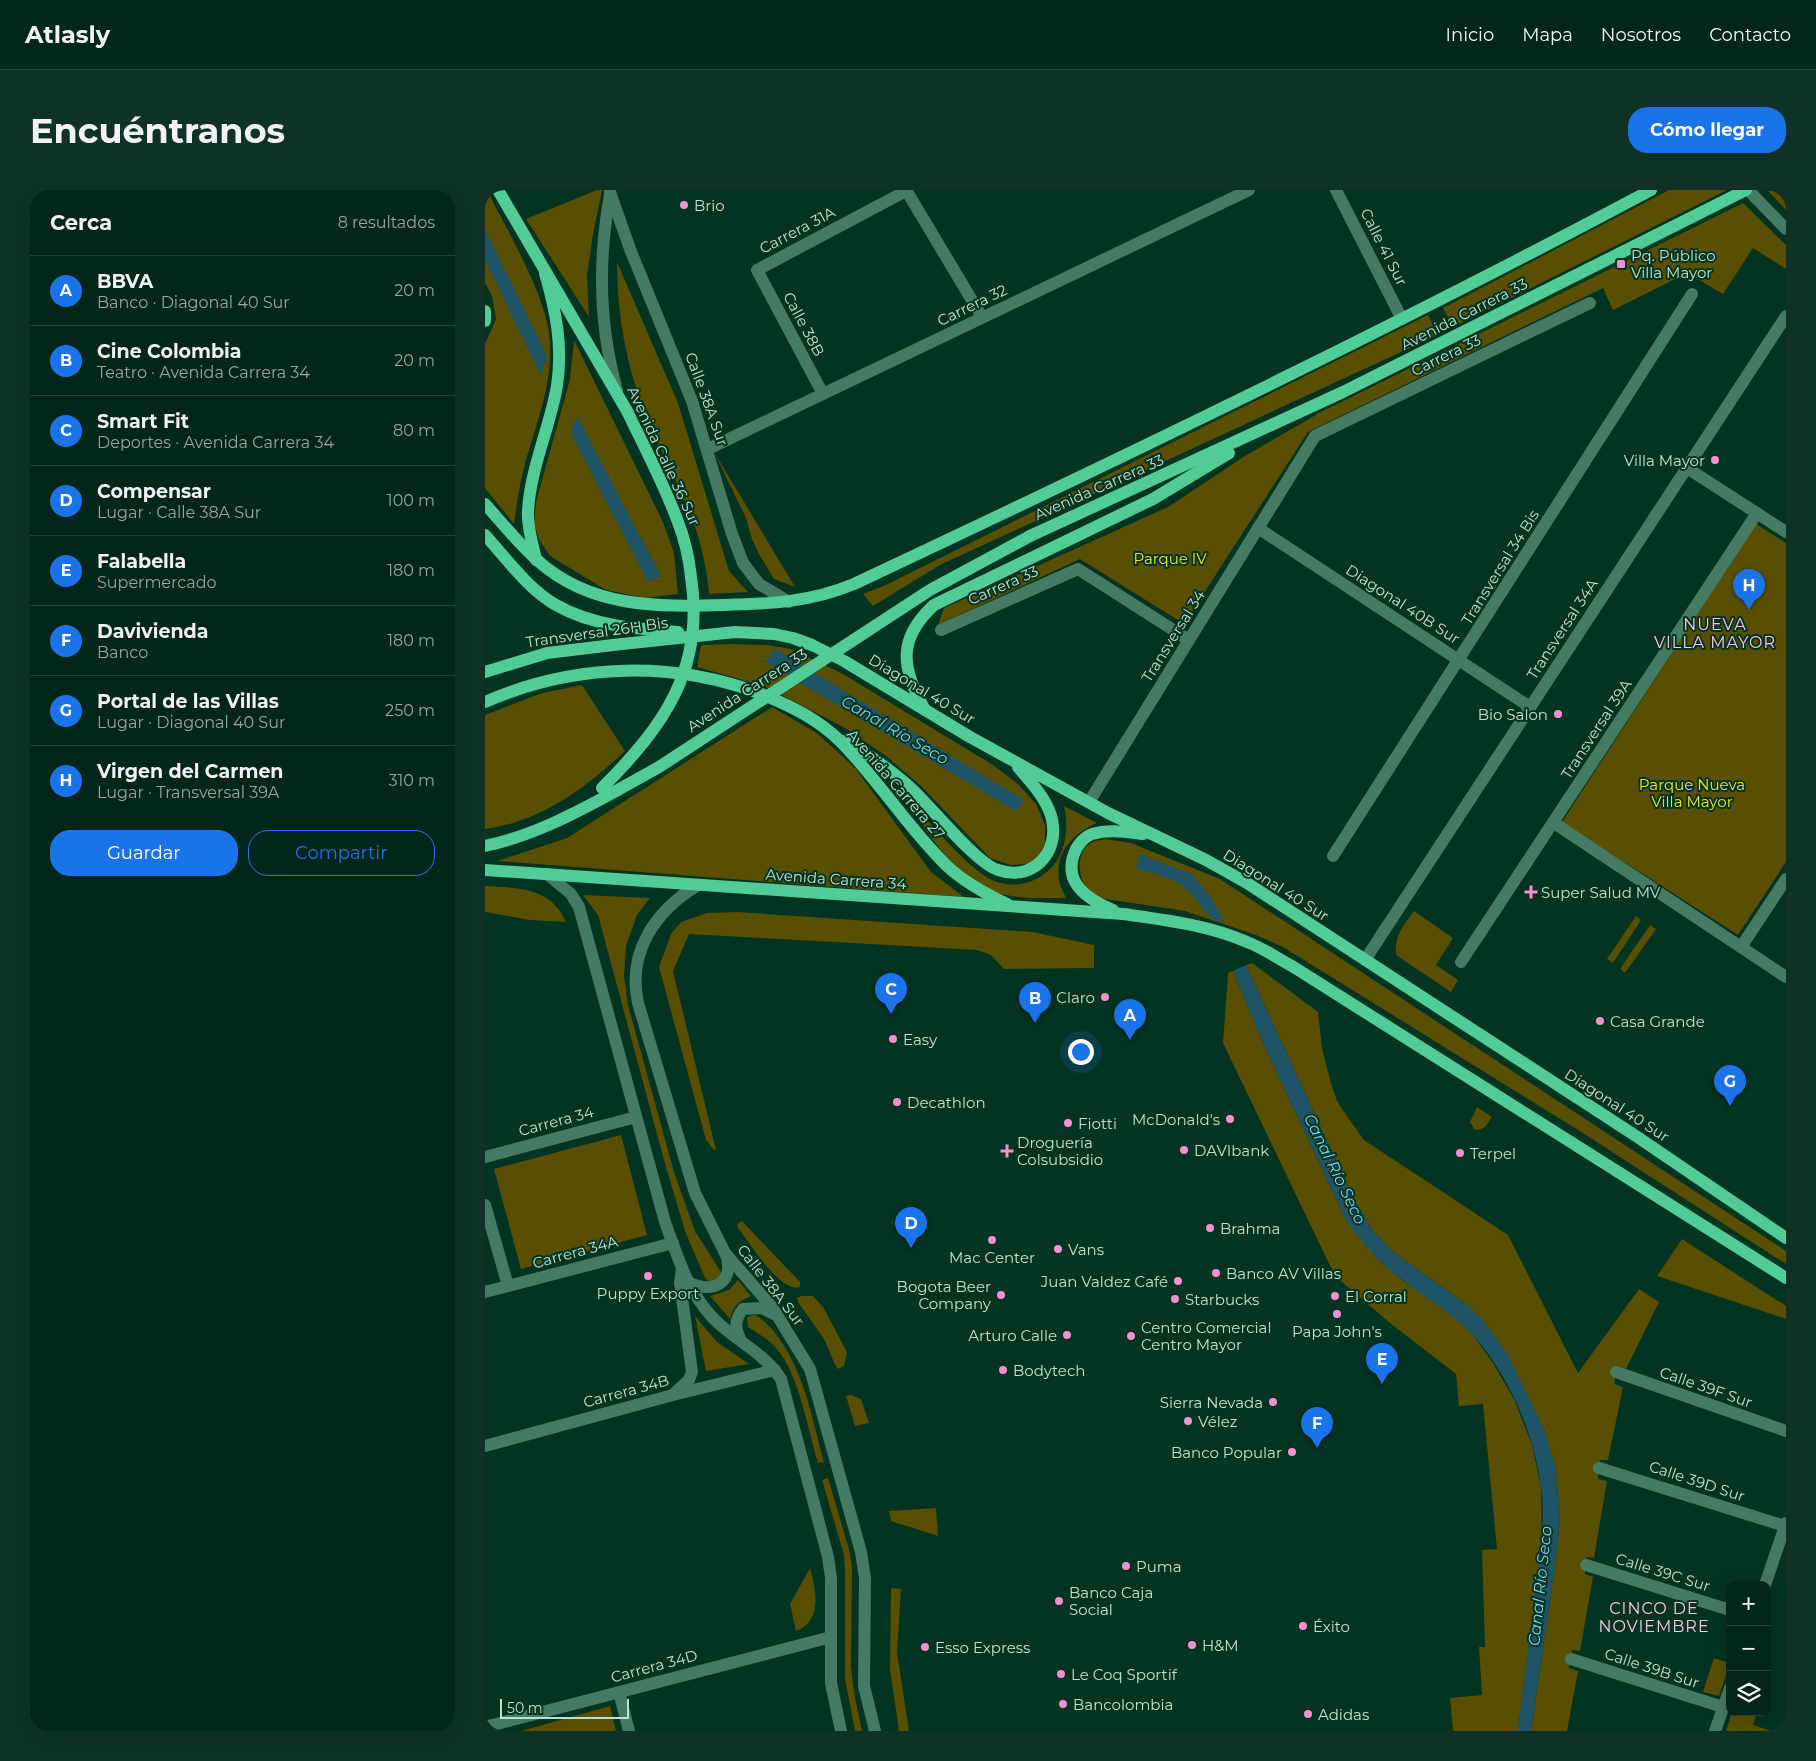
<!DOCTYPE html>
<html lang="es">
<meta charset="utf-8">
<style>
body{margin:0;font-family:Montserrat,sans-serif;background:#103226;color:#f1f3f6}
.controls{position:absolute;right:15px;bottom:15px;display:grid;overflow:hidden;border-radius:10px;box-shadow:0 5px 20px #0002}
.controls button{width:45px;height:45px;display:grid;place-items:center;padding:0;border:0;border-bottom:1px solid #234338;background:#022619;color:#f1f3f6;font:25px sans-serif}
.scale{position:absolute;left:15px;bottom:12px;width:129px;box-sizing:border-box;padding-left:5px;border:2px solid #bbe2cd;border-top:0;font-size:14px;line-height:18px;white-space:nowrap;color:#bbe2cd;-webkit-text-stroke:4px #033321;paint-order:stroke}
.you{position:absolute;left:595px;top:861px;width:18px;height:18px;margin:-12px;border:4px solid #fff;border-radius:50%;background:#1a73e8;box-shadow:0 0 0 8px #1a73e833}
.badge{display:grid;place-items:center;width:32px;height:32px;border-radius:50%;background:#1a73e8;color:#fff;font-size:16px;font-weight:700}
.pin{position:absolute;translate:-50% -41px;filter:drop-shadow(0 1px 2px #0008)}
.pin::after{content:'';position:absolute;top:26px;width:18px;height:15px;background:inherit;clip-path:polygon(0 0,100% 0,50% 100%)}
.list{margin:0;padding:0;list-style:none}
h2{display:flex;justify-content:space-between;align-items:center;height:65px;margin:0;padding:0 20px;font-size:21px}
h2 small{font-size:16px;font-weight:400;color:#96a5a2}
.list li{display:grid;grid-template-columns:32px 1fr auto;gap:15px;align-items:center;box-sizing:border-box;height:70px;padding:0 20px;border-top:1px solid #234338}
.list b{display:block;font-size:19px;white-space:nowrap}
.list p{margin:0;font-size:16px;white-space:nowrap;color:#96a5a2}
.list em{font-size:16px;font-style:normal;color:#96a5a2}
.actions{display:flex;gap:10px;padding:15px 20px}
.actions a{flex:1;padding:11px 0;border:1px solid #1a73e8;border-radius:20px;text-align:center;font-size:18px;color:#1a73e8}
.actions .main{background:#1a73e8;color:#fff}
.icon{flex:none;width:28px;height:28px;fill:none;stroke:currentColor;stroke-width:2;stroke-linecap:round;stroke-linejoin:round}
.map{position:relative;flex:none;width:1301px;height:1541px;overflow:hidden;border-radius:20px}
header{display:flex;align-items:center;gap:30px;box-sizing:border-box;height:70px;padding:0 25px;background:#022619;border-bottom:1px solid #234338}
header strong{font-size:24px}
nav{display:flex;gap:28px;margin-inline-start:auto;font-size:18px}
.intro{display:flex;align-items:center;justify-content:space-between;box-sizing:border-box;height:120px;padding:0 30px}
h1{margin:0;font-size:35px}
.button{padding:12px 22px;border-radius:20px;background:#1a73e8;color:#fff;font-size:18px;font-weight:700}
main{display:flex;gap:30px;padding:0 30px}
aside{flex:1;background:#022619;border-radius:20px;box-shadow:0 5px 20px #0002}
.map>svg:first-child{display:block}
.green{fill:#584f00}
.water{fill:#1e5465}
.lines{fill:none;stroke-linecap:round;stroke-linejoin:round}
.minor{stroke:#457b62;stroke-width:12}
.major{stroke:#51cb98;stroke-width:12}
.major-bridge{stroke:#51cb98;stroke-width:12}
.poi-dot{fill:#f690d0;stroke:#033321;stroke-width:2}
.labels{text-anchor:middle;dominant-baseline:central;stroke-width:4;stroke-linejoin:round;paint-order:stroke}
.poi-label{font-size:15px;fill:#bbe2cd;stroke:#033321;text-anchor:start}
.street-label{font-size:15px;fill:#bbe2cd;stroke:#033321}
.park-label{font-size:15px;fill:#f6e214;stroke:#033321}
.neighbourhood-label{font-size:16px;letter-spacing:1px;fill:#fec4e6;stroke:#033321}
.water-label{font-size:16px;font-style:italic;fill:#6cd9fe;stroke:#033321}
</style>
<header>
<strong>Atlasly</strong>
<nav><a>Inicio</a><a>Mapa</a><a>Nosotros</a><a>Contacto</a></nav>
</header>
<div class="intro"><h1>Encuéntranos</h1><a class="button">Cómo llegar</a></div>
<main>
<aside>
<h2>Cerca<small>8 resultados</small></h2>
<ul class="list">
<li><span class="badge">A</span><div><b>BBVA</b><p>Banco · Diagonal 40 Sur</p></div><em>20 m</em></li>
<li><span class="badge">B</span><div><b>Cine Colombia</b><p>Teatro · Avenida Carrera 34</p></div><em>20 m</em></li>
<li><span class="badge">C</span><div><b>Smart Fit</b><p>Deportes · Avenida Carrera 34</p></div><em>80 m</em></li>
<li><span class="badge">D</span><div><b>Compensar</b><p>Lugar · Calle 38A Sur</p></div><em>100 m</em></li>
<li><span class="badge">E</span><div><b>Falabella</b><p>Supermercado</p></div><em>180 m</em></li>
<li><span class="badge">F</span><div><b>Davivienda</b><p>Banco</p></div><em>180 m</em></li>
<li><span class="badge">G</span><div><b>Portal de las Villas</b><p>Lugar · Diagonal 40 Sur</p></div><em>250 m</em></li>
<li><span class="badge">H</span><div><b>Virgen del Carmen</b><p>Lugar · Transversal 39A</p></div><em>310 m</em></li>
</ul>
<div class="actions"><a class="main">Guardar</a><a>Compartir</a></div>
</aside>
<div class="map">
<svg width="1301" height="1541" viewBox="0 0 1301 1541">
<rect width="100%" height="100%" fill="#033321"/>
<g class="green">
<path d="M 0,0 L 2,0 C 22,40 58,100 64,143 C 70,186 53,230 41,270 C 35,291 32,313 29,334 L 0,298 L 0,154 L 11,129 L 7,106 L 0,93 Z"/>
<polygon points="112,0 117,0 108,45 102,86 104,127 41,29"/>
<polygon points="1184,0 1242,0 968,137 958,118"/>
<polygon points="1301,0 1301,20 1283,1"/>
<polygon points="1258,13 1301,55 1301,79 1268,58 1238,104 1202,83 1128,120 1118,98 823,242 699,434 595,369 453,435 459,418 683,317 760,266 834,223"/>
<path d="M 132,72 L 193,213 L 244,381 L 263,402 L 224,404 C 218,331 187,290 161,225 C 141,176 132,125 132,72 Z"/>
<polygon points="943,125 953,145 455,375 388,416 378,404 401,395"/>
<polygon points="89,150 178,332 189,363 193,404 160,408 121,400 65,366 54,349 49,334 51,312 85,189"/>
<polygon points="229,262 310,397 289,389 275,366 267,349 261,328"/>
<polygon points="1271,334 1301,353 1301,672 1253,745 1077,632"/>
<polygon points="247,454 283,455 306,459 358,484 508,575 533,594 551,614 560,635 560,654 555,666 542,674 526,675 505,668 436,596 401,566 360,538 279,496 212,477 216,455"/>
<path d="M 97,495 L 140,561 C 101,598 55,632 0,639 L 0,525 L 57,503 Z"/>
<polygon points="287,517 332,543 371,579 446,682 479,707 12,671 82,648"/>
<path d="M 414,599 C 436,622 481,678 507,690 C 528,699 552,694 567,677 C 581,662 584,635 579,616 L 612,633 C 589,643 570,661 574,690 C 575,696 579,703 581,708 C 561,708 540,709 520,705 C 469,694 441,638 414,599 Z"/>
<path d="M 621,649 L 646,653 L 735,689 L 1301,1061 L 1301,1074 L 1093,940 L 798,757 L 771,745 L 700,721 L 620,709 C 612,706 605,703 600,696 C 593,685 591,660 606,653 C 610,650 616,650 621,649 Z"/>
<path d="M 0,696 C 34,698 66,697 81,732 L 45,730 L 0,722 Z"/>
<polygon points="98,705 165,708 152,725 141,756 139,786 143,815 189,982 210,1041 236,1082 235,1088 225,1092 220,1088 200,1041 180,974 113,725"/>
<path d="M 929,721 L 968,748 L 951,775 L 973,790 L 966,802 L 911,765 C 909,746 918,736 929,721 Z"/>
<polygon points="253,722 548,742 609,755 609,778 519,779 506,765 492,760 204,744 188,781 231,960 228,959 221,950 174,777 186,744 196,732 222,723"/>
<polygon points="1151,726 1156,730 1128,773 1122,769"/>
<polygon points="1165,735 1171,739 1140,783 1135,779"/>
<polygon points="767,773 833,822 837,858 845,890 852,911 864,929 879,950 1023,1045 1093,1183 1154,1099 1174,1112 1141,1179 1133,1176 1129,1194 1138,1197 1123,1270 1115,1270 1113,1289 1122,1291 1109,1368 1102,1367 1100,1384 1108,1387 1095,1461 1087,1460 1084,1478 1093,1481 1082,1541 1046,1541 1070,1377 1075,1327 1070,1275 978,1112 908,1062 885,1037 869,1009 761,775"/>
<polygon points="748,781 779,855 860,1028 895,1071 917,1090 968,1125 988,1145 1008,1173 1029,1209 1047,1255 1056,1297 1057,1354 1033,1541 968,1541 965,1508 997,1505 994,1457 1000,1457 997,1360 1012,1359 998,1214 974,1216 971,1184 905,1133 850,1086 738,853 743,783"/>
<path d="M 992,917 L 1007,927 C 1002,934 999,942 989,939 L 985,932 Z"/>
<polygon points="136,945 162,1045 36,1079 9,979"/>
<path d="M 257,1031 L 315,1092 L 315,1097 C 296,1104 264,1052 253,1038 L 252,1034 Z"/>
<polygon points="1197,1049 1301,1116 1301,1129 1172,1086"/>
<path d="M 253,1090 L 266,1106 C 254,1111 248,1116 245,1129 L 225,1106 L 244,1100 Z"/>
<polygon points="316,1106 328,1106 338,1117 362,1162 359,1176 352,1179 339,1149 313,1112 312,1108"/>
<path d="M 269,1125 C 275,1126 279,1132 284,1136 C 318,1173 326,1225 339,1272 L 333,1273 C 322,1238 315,1186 291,1158 C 283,1149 272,1143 263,1137 L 262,1127 Z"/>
<polygon points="210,1126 232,1152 264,1174 221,1181"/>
<polygon points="366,1205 376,1209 384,1233 370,1236 361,1206"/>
<polygon points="343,1288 365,1363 367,1378 366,1477 369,1503 377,1541 370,1541 360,1489 360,1379 359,1365 337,1290"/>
<polygon points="451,1318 453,1346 406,1331 404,1321"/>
<path d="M 325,1378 C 331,1399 338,1431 311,1441 L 305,1414 Z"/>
<polygon points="406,1398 416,1399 412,1462 424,1541 414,1541 405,1479"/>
<polygon points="1229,1468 1245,1473 1234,1506 1218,1502"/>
<polygon points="125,1516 131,1541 36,1541"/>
<polygon points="1247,1522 1272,1522 1268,1535 1286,1541 1241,1541"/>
</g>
<g class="water">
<polygon points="0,39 62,166 56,186 0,70"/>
<polygon points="92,226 176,386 163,392 86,243"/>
<polygon points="290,459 539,610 531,621 280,472"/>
<path d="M 655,664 L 708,685 L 728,710 L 740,733 C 715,726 718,712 699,697 C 687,687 666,683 651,678 Z"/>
<path d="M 761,775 L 869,1009 L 885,1037 L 908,1062 L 978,1112 L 998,1130 L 1024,1166 L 1059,1239 L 1070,1275 L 1075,1327 L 1070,1377 L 1046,1541 L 1033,1541 C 1039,1496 1044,1451 1050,1406 C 1054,1370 1061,1333 1056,1297 C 1049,1243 1024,1185 987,1144 C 967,1123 942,1109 919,1091 C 895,1074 876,1052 860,1028 L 779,855 L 748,781 Z"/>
</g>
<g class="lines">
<g class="minor">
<polyline points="421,0 497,127"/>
<polyline points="851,0 917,129"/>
<polyline points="1263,0 1301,39"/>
<polyline points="125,2 145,59 207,211 247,344 258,373 274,394 304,412"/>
<path d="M 125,5 C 113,70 114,136 132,200"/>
<polyline points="338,204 272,80 421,1"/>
<polyline points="223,259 764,0"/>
<polyline points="1202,278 1301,342"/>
<polyline points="773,338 1045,517"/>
<polyline points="456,440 593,379 704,450"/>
<polyline points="604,612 830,246 1105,113"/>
<polyline points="1069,633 1301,787"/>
<polyline points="848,666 1207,104"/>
<path d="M 62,684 L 86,704 L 94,717 L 180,1032 C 192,1065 203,1102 228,1128 C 249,1150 280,1163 296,1189 L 343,1367 L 346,1388 L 346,1493 L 356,1541"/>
<path d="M 213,695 C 170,721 142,762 153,813 L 210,1003 L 240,1063 L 287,1117 L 325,1179 L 376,1362 L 380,1388 L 379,1496 L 390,1541"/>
<polyline points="1256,757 1301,689"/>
<polyline points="880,770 1301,126"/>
<polyline points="976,772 1272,323"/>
<polyline points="0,967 151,927"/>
<polyline points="0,1015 23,1096"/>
<path d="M 205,1093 C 229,1104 250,1092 241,1064"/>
<polyline points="0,1102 188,1053"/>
<path d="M 256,1151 C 250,1139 249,1130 258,1119 L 277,1118 L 291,1125"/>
<polyline points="1131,1182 1301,1241"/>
<polyline points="191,1202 204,1190 207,1182 195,1093 197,1078"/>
<polyline points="0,1256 188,1205 290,1180"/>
<polyline points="1114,1278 1300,1336"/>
<polyline points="1101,1375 1245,1420"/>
<polyline points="1280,1395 1301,1333"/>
<polyline points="1086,1469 1238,1517"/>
<polyline points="134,1502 144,1541"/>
<polyline points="0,1537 346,1447"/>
<polyline points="1230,1541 1245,1498"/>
</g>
<g class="major">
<polyline points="13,0 142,221"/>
<polyline points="0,121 0,131"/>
<path d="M 0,314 C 17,333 33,353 52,370 C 105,418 172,417 239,415 C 285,414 326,412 369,394 C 637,268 905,139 1166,0"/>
<path d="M 0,345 C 22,369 43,399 71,415 C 108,436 151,439 193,442"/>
<polyline points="545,346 858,202 1261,0"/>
<path d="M 51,370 C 48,354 42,338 43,322 C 45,279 65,237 72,196 C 78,156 71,121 60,83"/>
<polyline points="0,482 62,463 128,455 250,442 289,444 308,448 327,455 359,471 485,547 623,623 721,670 762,693 1151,946 1301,1048"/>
<path d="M 0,512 C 89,473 188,470 279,505 C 308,517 334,530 356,552 C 394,591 423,638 462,676 C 479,692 501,704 522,714"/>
<path d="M 440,520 C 416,478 412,449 449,415 L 668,309 L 744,263"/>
<path d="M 361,550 C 384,565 408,581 428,600 C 447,618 492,674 513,680 C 552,693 579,656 564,620 C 557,604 545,591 533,577"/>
<path d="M 0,656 C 47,646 89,624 131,601"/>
<path d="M 0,680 L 638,724 C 680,730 723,735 762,752 C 778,758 792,768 807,776 L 1301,1088"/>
<path d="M 628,720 C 604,710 578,694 589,664 C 592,655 599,647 607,644 C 624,639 641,642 658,644"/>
</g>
<g class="major-bridge">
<path d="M 117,598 C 179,536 220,479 206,387 C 204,368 200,350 193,332 C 179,294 160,258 142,221"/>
<polyline points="131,601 174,577 445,400 545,346"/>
</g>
</g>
<g class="poi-dot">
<circle cx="199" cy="15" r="5"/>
<rect x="1131" y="69" width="10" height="10" rx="2.5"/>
<circle cx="1230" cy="270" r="5"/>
<circle cx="1073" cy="524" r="5"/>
<path d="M1043.5 694.5h5v5h5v5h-5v5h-5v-5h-5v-5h5z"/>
<circle cx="620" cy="807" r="5"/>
<circle cx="1115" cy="831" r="5"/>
<circle cx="408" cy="849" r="5"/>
<circle cx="412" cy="912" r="5"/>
<circle cx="745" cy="929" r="5"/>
<circle cx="583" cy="933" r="5"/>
<circle cx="699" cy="960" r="5"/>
<path d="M519.5 953.5h5v5h5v5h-5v5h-5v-5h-5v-5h5z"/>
<circle cx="975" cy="963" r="5"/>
<circle cx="725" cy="1038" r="5"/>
<circle cx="507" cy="1050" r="5"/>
<circle cx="573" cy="1059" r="5"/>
<circle cx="731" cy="1083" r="5"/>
<circle cx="163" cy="1086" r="5"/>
<circle cx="693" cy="1091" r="5"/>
<circle cx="516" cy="1105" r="5"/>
<circle cx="850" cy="1106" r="5"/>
<circle cx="690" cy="1109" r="5"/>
<circle cx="852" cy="1124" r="5"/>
<circle cx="582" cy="1145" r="5"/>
<circle cx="646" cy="1146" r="5"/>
<circle cx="518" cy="1180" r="5"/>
<circle cx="788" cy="1212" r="5"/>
<circle cx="703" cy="1231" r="5"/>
<circle cx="807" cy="1262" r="5"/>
<circle cx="641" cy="1376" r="5"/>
<circle cx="574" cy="1411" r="5"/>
<circle cx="818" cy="1436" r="5"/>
<circle cx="707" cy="1455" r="5"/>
<circle cx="440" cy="1457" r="5"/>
<circle cx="576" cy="1484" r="5"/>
<circle cx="578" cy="1514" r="5"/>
<circle cx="823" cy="1524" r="5"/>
</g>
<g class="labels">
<g class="poi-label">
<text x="209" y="15">Brio</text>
<text x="1146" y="65">Pq. Público<tspan x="1146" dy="17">Villa Mayor</tspan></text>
<text x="1220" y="270" text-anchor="end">Villa Mayor</text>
<text x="1063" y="524" text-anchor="end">Bio Salon</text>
<text x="1056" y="702">Super Salud MV</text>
<text x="610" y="807" text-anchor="end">Claro</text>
<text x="1125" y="831">Casa Grande</text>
<text x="418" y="849">Easy</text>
<text x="422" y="912">Decathlon</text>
<text x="735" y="929" text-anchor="end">McDonald's</text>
<text x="593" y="933">Fiotti</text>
<text x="532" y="952">Droguería<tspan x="532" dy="17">Colsubsidio</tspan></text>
<text x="709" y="960">DAVIbank</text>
<text x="985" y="963">Terpel</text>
<text x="735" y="1038">Brahma</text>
<text x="583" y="1059">Vans</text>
<text x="507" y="1067" text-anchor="middle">Mac Center</text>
<text x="741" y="1083">Banco AV Villas</text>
<text x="683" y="1091" text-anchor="end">Juan Valdez Café</text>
<text x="506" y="1096" text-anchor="end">Bogota Beer<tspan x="506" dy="17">Company</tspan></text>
<text x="163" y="1103" text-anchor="middle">Puppy Export</text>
<text x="860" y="1106">El Corral</text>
<text x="700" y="1109">Starbucks</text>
<text x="656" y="1137">Centro Comercial<tspan x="656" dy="17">Centro Mayor</tspan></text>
<text x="852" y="1141" text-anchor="middle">Papa John's</text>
<text x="572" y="1145" text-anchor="end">Arturo Calle</text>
<text x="528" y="1180">Bodytech</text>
<text x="778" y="1212" text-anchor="end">Sierra Nevada</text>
<text x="713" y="1231">Vélez</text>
<text x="797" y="1262" text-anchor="end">Banco Popular</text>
<text x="651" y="1376">Puma</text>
<text x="584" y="1402">Banco Caja<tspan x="584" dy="17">Social</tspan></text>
<text x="828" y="1436">Éxito</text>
<text x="717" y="1455">H&amp;M</text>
<text x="450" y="1457">Esso Express</text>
<text x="586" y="1484">Le Coq Sportif</text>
<text x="588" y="1514">Bancolombia</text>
<text x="833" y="1524">Adidas</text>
</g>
<g class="street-label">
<text transform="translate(312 40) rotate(-28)">Carrera 31A</text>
<text transform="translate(899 57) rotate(63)">Calle 41 Sur</text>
<text transform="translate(487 115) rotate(-26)">Carrera 32</text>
<text transform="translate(979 124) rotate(-27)">Avenida Carrera 33</text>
<text transform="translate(319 134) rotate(62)">Calle 38B</text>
<text transform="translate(961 165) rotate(-26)">Carrera 33</text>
<text transform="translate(222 209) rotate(70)">Calle 38A Sur</text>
<text transform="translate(179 266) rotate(65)">Avenida Calle 36 Sur</text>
<text transform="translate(614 297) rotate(-24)">Avenida Carrera 33</text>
<text transform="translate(1015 377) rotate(-58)">Transversal 34 Bis</text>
<text transform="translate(518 395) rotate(-24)">Carrera 33</text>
<text transform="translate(918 414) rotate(33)">Diagonal 40B Sur</text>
<text transform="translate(1077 439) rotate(-57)">Transversal 34A</text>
<text transform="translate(112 442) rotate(-8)">Transversal 26H Bis</text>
<text transform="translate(688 446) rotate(-58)">Transversal 34</text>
<text transform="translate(437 499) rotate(31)">Diagonal 40 Sur</text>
<text transform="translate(262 500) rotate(-33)">Avenida Carrera 33</text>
<text transform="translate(1111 539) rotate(-57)">Transversal 39A</text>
<text transform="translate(411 594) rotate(49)">Avenida Carrera 27</text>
<text transform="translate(351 689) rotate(4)">Avenida Carrera 34</text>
<text transform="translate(791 695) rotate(32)">Diagonal 40 Sur</text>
<text transform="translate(1132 915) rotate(33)">Diagonal 40 Sur</text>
<text transform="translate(71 931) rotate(-15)">Carrera 34</text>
<text transform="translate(90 1062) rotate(-15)">Carrera 34A</text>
<text transform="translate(286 1095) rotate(52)">Calle 38A Sur</text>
<text transform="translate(1221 1197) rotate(19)">Calle 39F Sur</text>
<text transform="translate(141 1201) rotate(-15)">Carrera 34B</text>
<text transform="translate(1212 1291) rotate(18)">Calle 39D Sur</text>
<text transform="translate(1178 1382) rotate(17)">Calle 39C Sur</text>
<text transform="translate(169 1476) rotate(-15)">Carrera 34D</text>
<text transform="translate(1167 1478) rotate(18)">Calle 39B Sur</text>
</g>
<g class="park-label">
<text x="685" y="368">Parque IV</text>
<text x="1207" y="594">Parque Nueva<tspan x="1207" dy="17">Villa Mayor</tspan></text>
</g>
<g class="neighbourhood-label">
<text x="1230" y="434">NUEVA<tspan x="1230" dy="18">VILLA MAYOR</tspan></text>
<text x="1169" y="1418">CINCO DE<tspan x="1169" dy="18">NOVIEMBRE</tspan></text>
</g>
<g class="water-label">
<text transform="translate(410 540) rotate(30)">Canal Río Seco</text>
<text transform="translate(850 979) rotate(64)">Canal Río Seco</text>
<text transform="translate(1055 1396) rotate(-84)">Canal Río Seco</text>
</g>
</g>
</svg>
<div class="controls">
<button>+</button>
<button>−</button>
<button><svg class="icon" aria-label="layers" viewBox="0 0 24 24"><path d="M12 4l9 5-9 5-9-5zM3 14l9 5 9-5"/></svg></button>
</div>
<div class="scale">50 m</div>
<div class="you"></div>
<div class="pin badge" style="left:645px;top:850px">A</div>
<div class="pin badge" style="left:550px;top:833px">B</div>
<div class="pin badge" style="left:406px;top:824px">C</div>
<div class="pin badge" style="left:426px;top:1058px">D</div>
<div class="pin badge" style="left:897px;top:1194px">E</div>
<div class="pin badge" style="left:832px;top:1258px">F</div>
<div class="pin badge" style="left:1245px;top:916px">G</div>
<div class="pin badge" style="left:1264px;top:420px">H</div>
</div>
</main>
